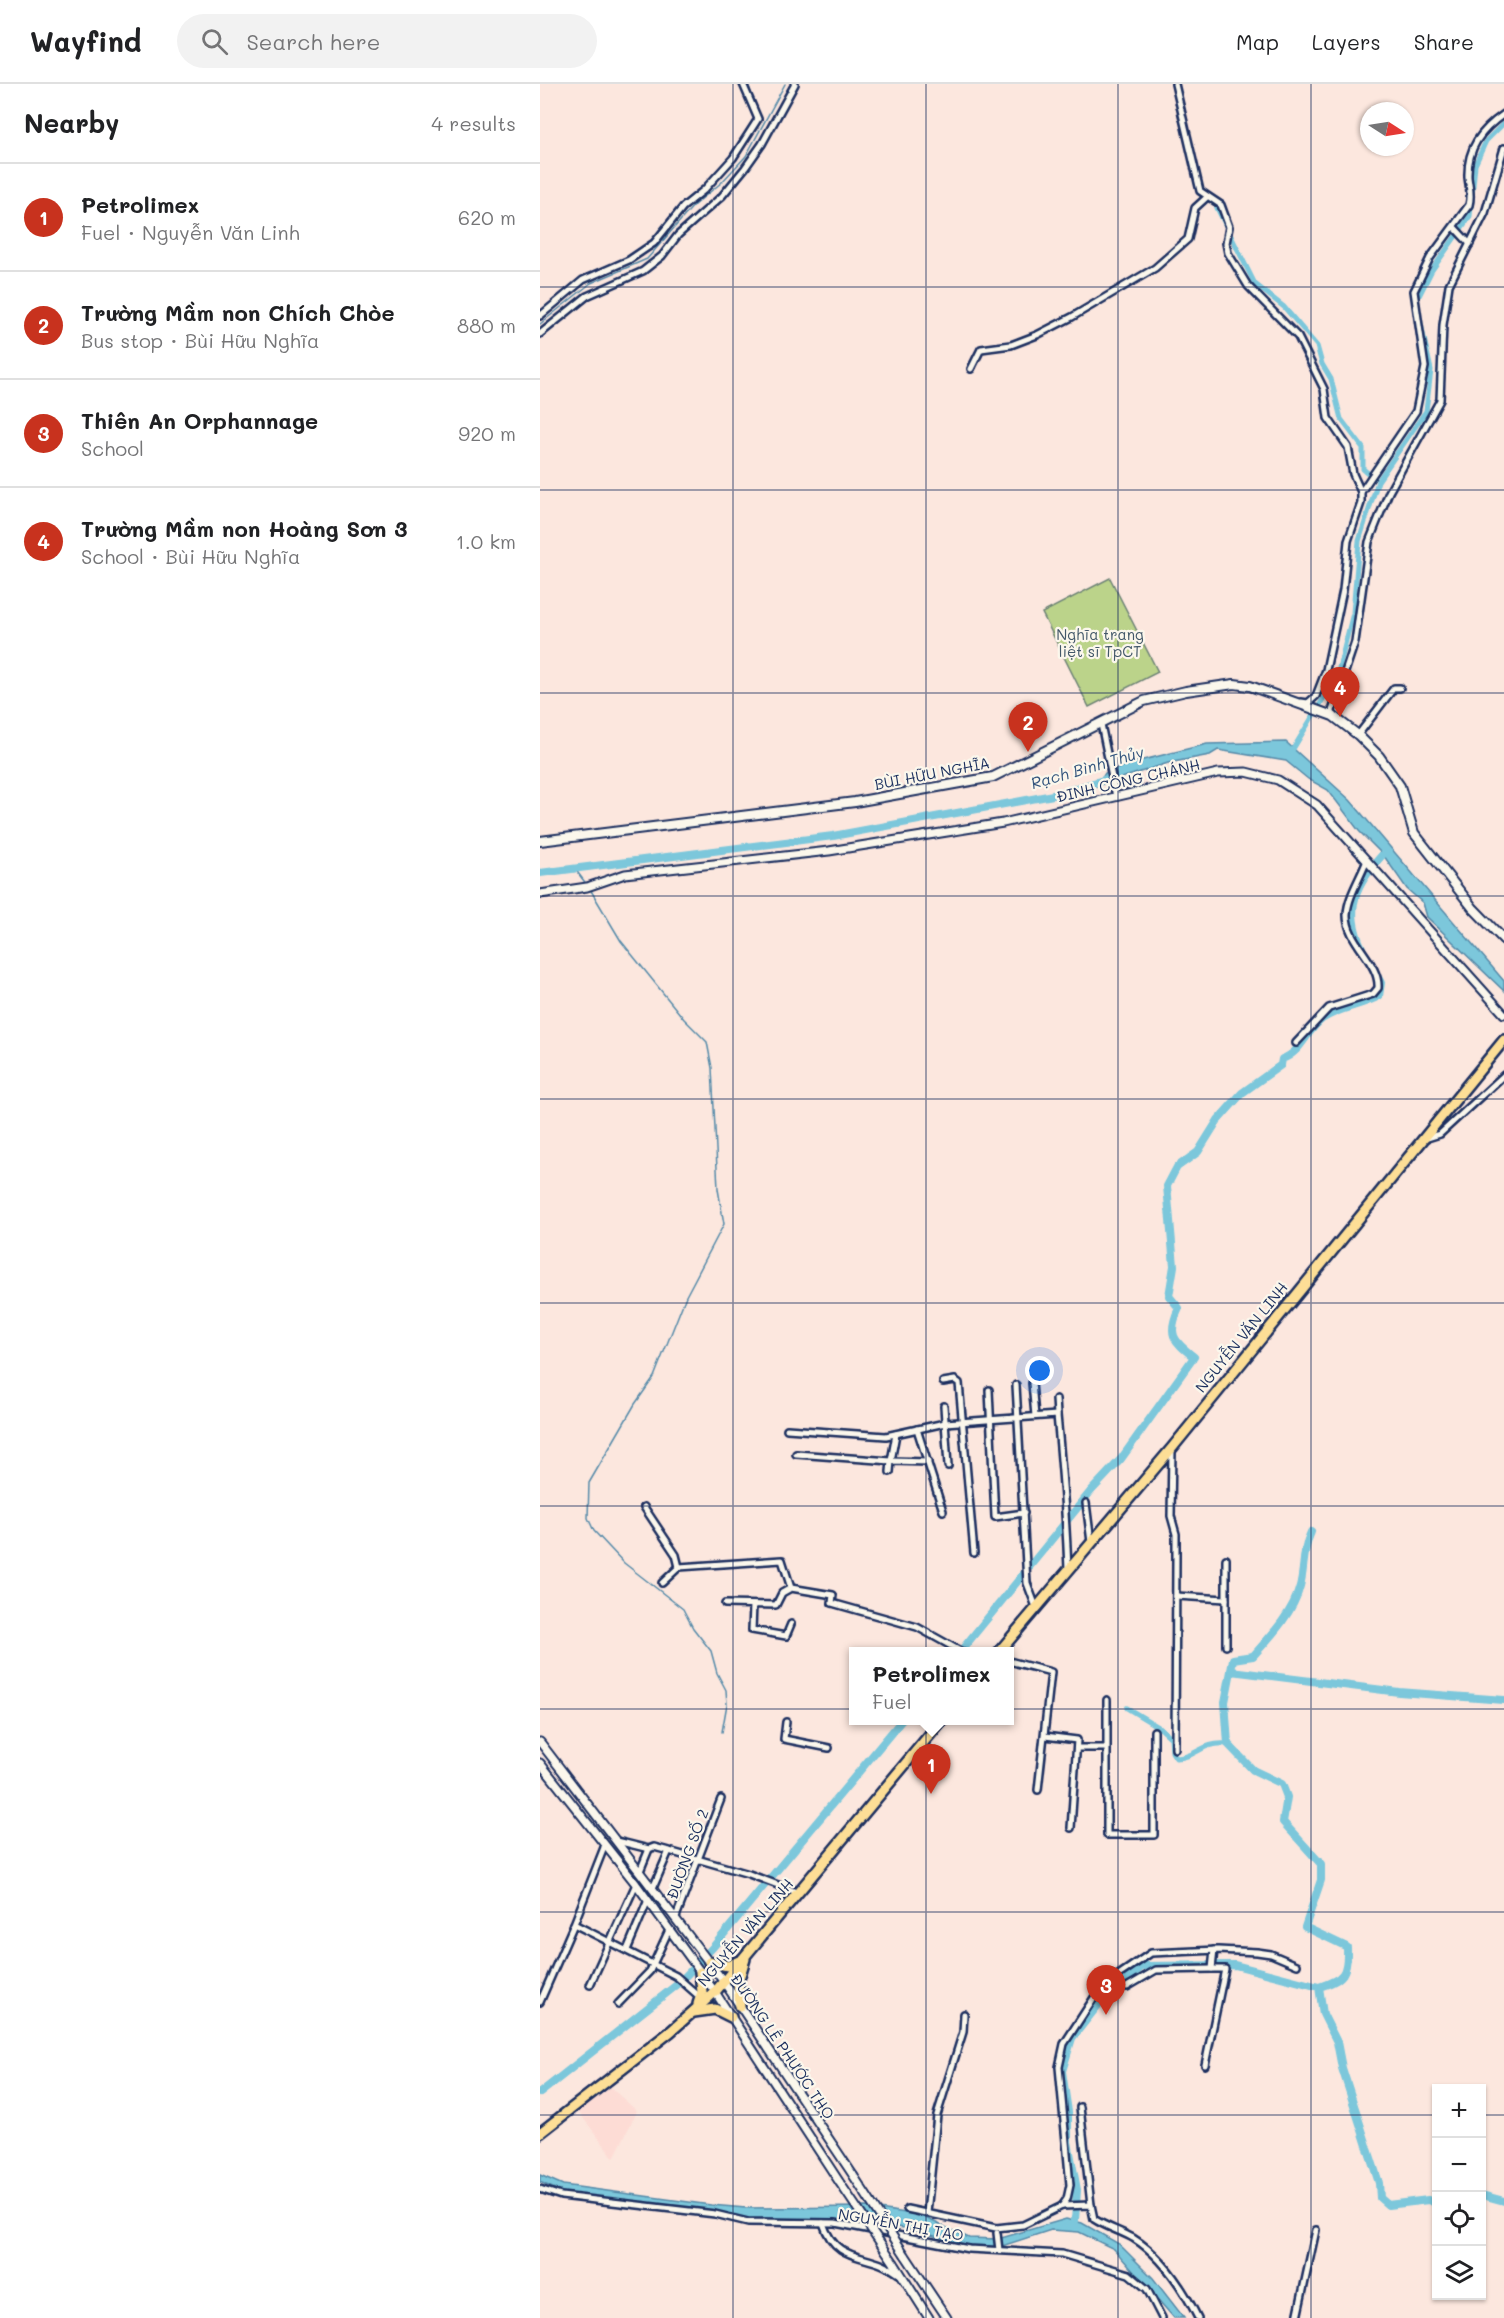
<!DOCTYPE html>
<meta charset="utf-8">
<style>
body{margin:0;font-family:Mali,sans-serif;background:#f2f2f2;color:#202124}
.controls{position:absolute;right:18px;bottom:18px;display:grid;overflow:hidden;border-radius:0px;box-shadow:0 2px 4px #0004}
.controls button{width:54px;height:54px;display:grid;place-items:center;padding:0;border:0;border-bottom:2px solid #e0e0e0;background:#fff;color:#202124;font:30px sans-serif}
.compass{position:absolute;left:820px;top:18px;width:54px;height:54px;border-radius:50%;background:#fff;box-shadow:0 2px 4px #0004;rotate:102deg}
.you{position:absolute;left:500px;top:1287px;width:21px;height:21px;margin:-15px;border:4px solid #fff;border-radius:50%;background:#1a73e8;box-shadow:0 0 0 9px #1a73e833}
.badge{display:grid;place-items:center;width:39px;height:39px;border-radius:50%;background:#c8321e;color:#fff;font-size:20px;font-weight:700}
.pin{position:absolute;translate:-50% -50px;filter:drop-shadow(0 2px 3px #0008)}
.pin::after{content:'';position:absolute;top:32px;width:21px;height:18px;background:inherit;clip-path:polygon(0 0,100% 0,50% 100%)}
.popup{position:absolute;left:309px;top:1563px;width:165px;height:78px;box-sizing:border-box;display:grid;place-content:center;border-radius:0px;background:#fff;filter:drop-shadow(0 2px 4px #0005);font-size:20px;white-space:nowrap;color:#757577}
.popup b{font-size:22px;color:#202124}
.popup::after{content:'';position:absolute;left:50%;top:100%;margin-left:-12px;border:12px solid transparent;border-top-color:#fff}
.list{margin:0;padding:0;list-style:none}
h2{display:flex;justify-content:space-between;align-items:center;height:78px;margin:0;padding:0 24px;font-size:26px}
h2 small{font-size:20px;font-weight:400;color:#757577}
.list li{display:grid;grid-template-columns:39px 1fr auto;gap:18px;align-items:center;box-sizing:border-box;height:108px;padding:0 24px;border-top:2px solid #e0e0e0}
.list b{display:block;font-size:22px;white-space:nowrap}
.list p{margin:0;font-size:20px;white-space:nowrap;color:#757577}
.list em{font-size:20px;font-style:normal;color:#757577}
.icon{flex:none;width:33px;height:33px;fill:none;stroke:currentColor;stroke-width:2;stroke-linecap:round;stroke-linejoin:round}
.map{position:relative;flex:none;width:964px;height:2234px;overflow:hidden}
header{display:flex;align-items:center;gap:36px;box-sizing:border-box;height:84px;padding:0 30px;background:#fff;border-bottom:2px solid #e0e0e0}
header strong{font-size:28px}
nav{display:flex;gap:33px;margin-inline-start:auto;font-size:21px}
.search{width:420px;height:54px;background:#f2f2f2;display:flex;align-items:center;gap:15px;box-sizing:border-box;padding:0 21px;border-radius:33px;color:#757577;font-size:22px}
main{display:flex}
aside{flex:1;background:#fff}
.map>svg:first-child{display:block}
.built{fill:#fddcd5}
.green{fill:#bbd38a;stroke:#6b8174;stroke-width:1.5}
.water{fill:#7bc7db;stroke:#558aa9;stroke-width:1.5}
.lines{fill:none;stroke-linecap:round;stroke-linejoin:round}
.stream{stroke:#558aa9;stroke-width:1.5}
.canal{stroke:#7bc7db;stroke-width:5}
.river{stroke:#7bc7db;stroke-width:8}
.minor-casing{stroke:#1b2f5e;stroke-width:10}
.tertiary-casing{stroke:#1b2f5e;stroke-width:11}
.secondary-casing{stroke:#1b2f5e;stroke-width:12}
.trunk-casing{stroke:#1b2f5e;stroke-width:14}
.minor{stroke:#fbf7ec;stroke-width:5}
.tertiary{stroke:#fbf7ec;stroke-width:7}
.secondary{stroke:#fbf7ec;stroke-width:8}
.trunk{stroke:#fdde96;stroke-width:9}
.tertiary-bridge-casing{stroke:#1b2f5e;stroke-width:11;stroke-linecap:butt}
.tertiary-bridge{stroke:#fbf7ec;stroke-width:7}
.grid{fill:none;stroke:#1b2f5e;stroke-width:1.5;stroke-opacity:0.55}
.labels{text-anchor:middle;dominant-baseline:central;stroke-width:4.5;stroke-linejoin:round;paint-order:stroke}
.park-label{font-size:15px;fill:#435869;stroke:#fbf7ec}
.street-label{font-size:15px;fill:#1b2f5e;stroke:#fbf7ec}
.water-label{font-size:16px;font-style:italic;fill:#33557d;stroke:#fbf7ec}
</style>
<header>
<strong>Wayfind</strong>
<div class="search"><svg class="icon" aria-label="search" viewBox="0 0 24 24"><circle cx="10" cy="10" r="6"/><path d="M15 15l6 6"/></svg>Search here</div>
<nav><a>Map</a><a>Layers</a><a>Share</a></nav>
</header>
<main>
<aside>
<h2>Nearby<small>4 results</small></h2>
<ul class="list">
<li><span class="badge">1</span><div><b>Petrolimex</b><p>Fuel · Nguyễn Văn Linh</p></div><em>620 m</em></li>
<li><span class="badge">2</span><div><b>Trường Mầm non Chích Chòe</b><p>Bus stop · Bùi Hữu Nghĩa</p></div><em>880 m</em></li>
<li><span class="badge">3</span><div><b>Thiên An Orphannage</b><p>School</p></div><em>920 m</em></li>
<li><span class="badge">4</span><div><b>Trường Mầm non Hoàng Sơn 3</b><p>School · Bùi Hữu Nghĩa</p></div><em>1.0 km</em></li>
</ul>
</aside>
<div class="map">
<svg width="964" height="2234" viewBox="0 0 964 2234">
<rect width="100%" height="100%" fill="#fce7de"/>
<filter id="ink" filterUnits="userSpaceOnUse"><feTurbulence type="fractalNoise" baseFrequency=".0167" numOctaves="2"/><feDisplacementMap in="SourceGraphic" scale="12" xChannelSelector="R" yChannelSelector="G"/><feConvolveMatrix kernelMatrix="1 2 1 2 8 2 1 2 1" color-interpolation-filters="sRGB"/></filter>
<g filter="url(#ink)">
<polygon class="built" points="69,2002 97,2027 74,2074 37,2026"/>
<polygon class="green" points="570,494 618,588 549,623 502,529"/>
<g class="water">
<polygon points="746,658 810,716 964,897 964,907 887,833 883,819 867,805 844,772 819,747 788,706 768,695 746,677 678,666 670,671 628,679 557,702 565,689 595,678 667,660"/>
<polygon points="0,2091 23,2101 171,2121 206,2124 326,2123 379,2131 429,2154 458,2155 526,2135 542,2139 579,2160 613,2194 644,2234 634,2234 574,2165 539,2148 511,2146 456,2164 426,2161 370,2145 339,2140 299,2136 204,2135 21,2108 0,2098"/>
</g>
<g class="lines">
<g class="stream">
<polyline points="208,0 217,25"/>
<polyline points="0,240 51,199 107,175 154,121 181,99 206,72 245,0"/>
<polyline points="35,785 47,801"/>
<polyline points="50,805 81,857 144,935 167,958 172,984 178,1105 184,1140 146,1212 114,1293 95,1320 49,1399 48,1434 54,1447 84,1479 143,1525 153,1544 171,1567 177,1589 186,1606 187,1620 182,1648"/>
</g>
<g class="canal">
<polyline points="675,120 715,200 744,223 777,262 782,280 791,295 801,335 823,364 823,385 834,394"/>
<polyline points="876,218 892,186 930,132 935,81 946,57 964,39"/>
<polyline points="753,665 797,592 813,529 819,457 838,397 886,327 891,286 880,236"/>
<path d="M 587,1624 L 620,1644 L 631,1654 L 632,1668 L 636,1674 C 656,1674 662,1657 688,1660"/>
</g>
<g class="river">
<polyline points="0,789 293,752 513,711 570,694"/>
<path d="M 822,864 C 803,824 816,800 844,769"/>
<path d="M 420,1568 L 551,1407 L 581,1375 L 654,1273 C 633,1257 627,1250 639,1224 L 629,1212 L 634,1182 L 627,1102 L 637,1083 L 658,1068 L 678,1036 L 702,1009 L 741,981 L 742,975 C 761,969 766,947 782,935 C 799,923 821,922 839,912 L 841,899 L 835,888"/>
<path d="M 691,1587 L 693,1575 L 713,1572 C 731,1552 753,1529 760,1502 C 765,1483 762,1467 771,1448"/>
<path d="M 779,1903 C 804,1895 808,1890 807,1863 L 765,1843 L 781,1796 L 781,1780 L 743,1738 L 747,1713 L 742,1700 L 713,1686 L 688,1660 L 685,1618 L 691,1587 L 859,1608 L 964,1616"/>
<polyline points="0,2009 138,1900 173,1863 362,1636"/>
<polyline points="942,2111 964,2117"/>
<polyline points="535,2137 537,2106 528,2058 528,2028 522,1987 532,1954 563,1915 603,1882 695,1881 779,1903 783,1930 797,1958 802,1984 839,2099 840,2114 848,2121 888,2116 896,2119"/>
</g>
<defs>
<g id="minor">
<polyline points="635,0 660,107 681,121 689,143 686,159 688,169 708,202 758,253 784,305 788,334 808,363 813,390 821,408 821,419 808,457 803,506 786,586 776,612 768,619 761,618"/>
<polyline points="915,144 930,160"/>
<polyline points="0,232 43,196 89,176 114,159 143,123 164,106 193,74 218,35 203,0"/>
<polyline points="0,250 47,212 103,187 122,172 138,151 182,112 205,84 222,60 255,0"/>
<polyline points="431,285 441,265 471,261 497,251 532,233 615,184 648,155 655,124 667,113"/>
<path d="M 821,408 L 876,327 L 885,283 L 874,207 L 890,174 L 929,121 C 932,111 929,103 928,93 C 927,64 941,46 964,30"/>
<polyline points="793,632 792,627 815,558 829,458 849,408 900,316 903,241 909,201 945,129 964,64"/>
<polyline points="561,640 576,713"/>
<polyline points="818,651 854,604 860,604"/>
<path d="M 756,959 L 789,924 L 833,910 L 838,904 C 840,878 806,858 807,830 C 808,812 821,793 827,776"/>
<polyline points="884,1055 900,1050 964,991"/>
<polyline points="403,1298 415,1296 419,1299 434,1469"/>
<polyline points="492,1299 495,1332"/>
<polyline points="476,1301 487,1499 496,1523"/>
<polyline points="449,1306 455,1433 484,1429"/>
<polyline points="516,1315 517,1331"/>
<polyline points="404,1322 408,1382"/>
<path d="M 247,1345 L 346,1352 L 405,1339 L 517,1331 C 522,1383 526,1434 528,1485"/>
<polyline points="377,1345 403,1427"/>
<polyline points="632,1365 631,1432 636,1450 636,1473 635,1665"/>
<polyline points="256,1370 351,1377 356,1350"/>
<polyline points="350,1388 351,1377 388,1378"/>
<polyline points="546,1419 551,1458"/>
<polyline points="104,1423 136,1471 139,1483 242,1476 251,1504 293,1511 292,1519 377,1543 422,1568"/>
<polyline points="122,1499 139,1483"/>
<polyline points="636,1512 686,1515 686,1562"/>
<polyline points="686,1515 686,1475"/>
<polyline points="185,1520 236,1521 242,1509 251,1504"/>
<polyline points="213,1521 212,1546 246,1552 251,1540"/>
<polyline points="469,1577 511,1588 498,1706"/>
<polyline points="567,1616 567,1751 614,1751 614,1647"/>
<polyline points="246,1638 244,1655 289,1664"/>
<polyline points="505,1652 537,1656 531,1744"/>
<polyline points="538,1664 566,1664"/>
<polyline points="77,1757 109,1765 100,1787"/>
<polyline points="65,1761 34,1840 136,1892 161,1914"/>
<polyline points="109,1765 114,1763 129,1767"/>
<polyline points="113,1804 129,1767 209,1790 259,1809"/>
<polyline points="136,1833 181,1715"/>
<polyline points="87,1866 108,1816"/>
<polyline points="50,1901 96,1800"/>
<polyline points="587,1903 616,1886 672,1885"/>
<polyline points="0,1918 34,1840"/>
<polyline points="78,1920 110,1887 129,1846"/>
<polyline points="665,1981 685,1885 672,1885 674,1866"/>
<polyline points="540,2023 551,2121"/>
<polyline points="0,2105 21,2112 175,2130 208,2138 295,2139 429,2165 522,2170 589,2190 607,2205 622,2234"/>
<polyline points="522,2122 527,2115 530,2101 519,1983 524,1960 561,1903 611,1869 678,1866 717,1868 731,1870 757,1881"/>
<path d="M 367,2125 L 456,2144 L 483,2141 L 522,2122 L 551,2121 L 554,2135 C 566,2143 581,2147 593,2154 C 622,2172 643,2204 658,2234"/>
<polyline points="387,2129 397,2031 423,1948 424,1930"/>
<path d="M 283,2139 C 297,2182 329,2167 359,2190"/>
<polyline points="457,2149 459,2166"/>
<polyline points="757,2234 776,2146"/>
</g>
<g id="tertiary">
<polyline points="50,802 85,790 289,767 463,739 678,689 706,688 738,696 777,721 964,930"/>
<polyline points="0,810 47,803"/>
<polyline points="0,1658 184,1898 313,2091"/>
<polyline points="0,1679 96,1800 175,1908 300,2099"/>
<polyline points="365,2171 407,2234"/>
<polyline points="354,2179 389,2234"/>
</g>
<polyline id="secondary" points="0,757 315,718 453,693 604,617 646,607 694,600 710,602 793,632 818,651 839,672 860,702 874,749 933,824 964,856"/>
<g id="trunk">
<polyline points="459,1568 632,1364 964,956"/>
<polyline points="169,1878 188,1882 201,1876"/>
<polyline points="158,1920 162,1908 160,1888"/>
<polyline points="200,1922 198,1898 205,1875"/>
<polyline points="154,1928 175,1925 191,1933"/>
<polyline points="0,2049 130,1948 175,1908 402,1636"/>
</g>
</defs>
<use href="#minor" class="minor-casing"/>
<use href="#tertiary" class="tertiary-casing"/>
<use href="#secondary" class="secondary-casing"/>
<use href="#trunk" class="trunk-casing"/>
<use href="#minor" class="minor"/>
<use href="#tertiary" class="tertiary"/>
<use href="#secondary" class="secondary"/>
<use href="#trunk" class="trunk"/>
<defs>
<g id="tertiary-bridge">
<polyline points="313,2091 365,2171"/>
<polyline points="300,2099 354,2179"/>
</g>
</defs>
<use href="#tertiary-bridge" class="tertiary-bridge-casing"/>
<use href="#tertiary-bridge" class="tertiary-bridge"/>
</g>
</g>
<path class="grid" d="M 193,0 L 193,2234M 386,0 L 386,2234M 578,0 L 578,2234M 771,0 L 771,2234M 0,203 L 964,203M 0,406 L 964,406M 0,609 L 964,609M 0,812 L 964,812M 0,1015 L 964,1015M 0,1219 L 964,1219M 0,1422 L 964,1422M 0,1625 L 964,1625M 0,1828 L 964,1828M 0,2031 L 896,2031M 942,2031 L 964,2031"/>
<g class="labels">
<g class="park-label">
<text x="560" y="550">Nghĩa trang<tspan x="560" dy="17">liệt sĩ TpCT</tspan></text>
</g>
<g class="street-label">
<text transform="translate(392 689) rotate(-11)">BÙI HỮU NGHĨA</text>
<text transform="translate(588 696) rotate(-13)">ĐINH CÔNG CHÁNH</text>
<text transform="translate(701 1253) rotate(-51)">NGUYỄN VĂN LINH</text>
<text transform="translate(147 1770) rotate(-70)">ĐƯỜNG SỐ 2</text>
<text transform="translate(205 1848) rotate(-49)">NGUYỄN VĂN LINH</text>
<text transform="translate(243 1962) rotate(56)">ĐƯỜNG LÊ PHƯỚC THỌ</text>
<text transform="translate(361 2140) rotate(10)">NGUYỄN THỊ TẠO</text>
</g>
<g class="water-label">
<text transform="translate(547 683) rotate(-16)">Rạch Bình Thủy</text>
</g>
</g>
</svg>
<div class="controls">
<button>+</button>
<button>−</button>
<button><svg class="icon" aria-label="locate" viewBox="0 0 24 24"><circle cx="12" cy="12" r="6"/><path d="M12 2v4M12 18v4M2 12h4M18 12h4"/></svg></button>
<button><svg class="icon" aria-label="layers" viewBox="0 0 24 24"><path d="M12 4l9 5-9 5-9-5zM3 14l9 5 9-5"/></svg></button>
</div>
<svg class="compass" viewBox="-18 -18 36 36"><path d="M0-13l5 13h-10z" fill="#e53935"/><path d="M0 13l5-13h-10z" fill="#757577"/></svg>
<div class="you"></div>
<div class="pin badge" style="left:391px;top:1710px">1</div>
<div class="popup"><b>Petrolimex</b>Fuel</div>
<div class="pin badge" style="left:488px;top:668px">2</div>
<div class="pin badge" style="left:566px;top:1931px">3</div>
<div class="pin badge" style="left:800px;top:633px">4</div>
</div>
</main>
